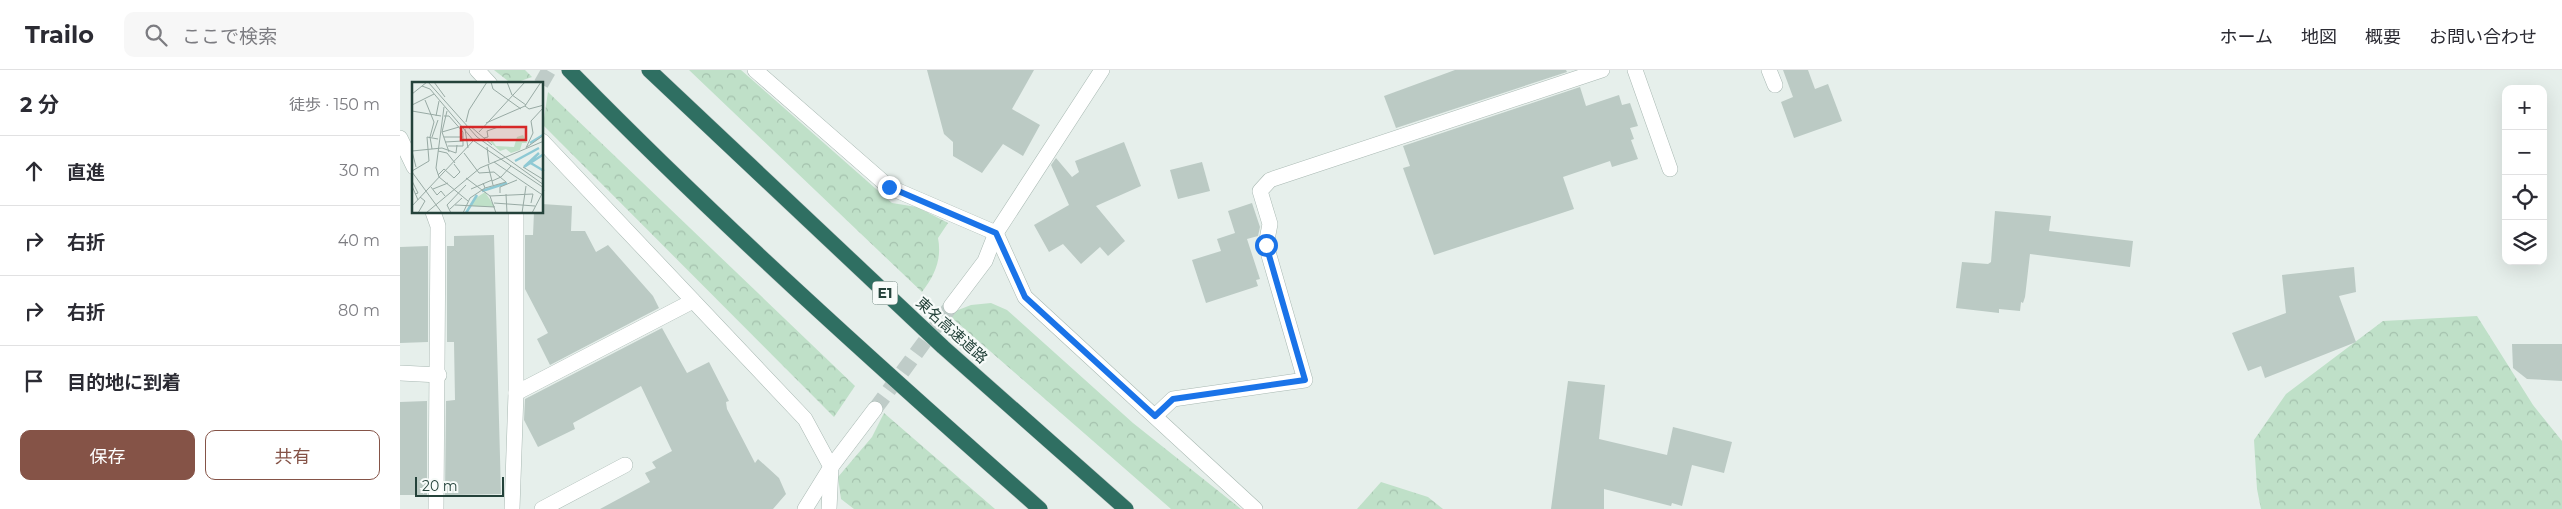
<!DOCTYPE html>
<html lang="ja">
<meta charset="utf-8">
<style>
body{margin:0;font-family:Montserrat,"Noto Sans JP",sans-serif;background:#f7f7f7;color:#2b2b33}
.controls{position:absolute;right:15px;top:15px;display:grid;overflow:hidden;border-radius:10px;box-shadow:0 5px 20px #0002}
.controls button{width:45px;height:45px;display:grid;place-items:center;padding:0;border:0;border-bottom:1px solid #e1e1e2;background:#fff;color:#2b2b33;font:25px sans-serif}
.scale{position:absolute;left:15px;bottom:12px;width:89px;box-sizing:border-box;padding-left:5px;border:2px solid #24423a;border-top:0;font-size:14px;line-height:18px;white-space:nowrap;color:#24423a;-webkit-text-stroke:4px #f7fbf9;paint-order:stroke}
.stop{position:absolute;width:15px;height:15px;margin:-11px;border:4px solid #1a73e8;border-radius:50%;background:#fff}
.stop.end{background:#1a73e8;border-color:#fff;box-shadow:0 1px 5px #0008}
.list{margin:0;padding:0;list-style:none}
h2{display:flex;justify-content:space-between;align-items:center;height:65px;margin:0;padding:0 20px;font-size:21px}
h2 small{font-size:16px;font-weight:400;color:#7c7c81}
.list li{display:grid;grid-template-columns:32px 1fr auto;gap:15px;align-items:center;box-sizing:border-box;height:70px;padding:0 20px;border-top:1px solid #e1e1e2}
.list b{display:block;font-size:19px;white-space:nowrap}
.list em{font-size:16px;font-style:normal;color:#7c7c81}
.actions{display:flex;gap:10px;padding:15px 20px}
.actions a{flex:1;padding:11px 0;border:1px solid #855347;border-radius:10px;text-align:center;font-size:18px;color:#855347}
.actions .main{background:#855347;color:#fff}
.icon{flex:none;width:28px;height:28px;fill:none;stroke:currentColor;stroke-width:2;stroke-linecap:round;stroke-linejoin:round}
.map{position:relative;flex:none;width:2162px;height:439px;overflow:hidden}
header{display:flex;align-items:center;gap:30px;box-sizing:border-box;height:70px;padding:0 25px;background:#fff;border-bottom:1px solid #e1e1e2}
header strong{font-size:24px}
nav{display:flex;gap:28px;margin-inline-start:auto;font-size:18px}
.search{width:350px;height:45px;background:#f7f7f7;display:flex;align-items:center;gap:12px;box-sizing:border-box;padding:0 18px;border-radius:10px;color:#7c7c81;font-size:19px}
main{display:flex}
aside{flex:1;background:#fff}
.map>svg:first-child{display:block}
.forest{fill:url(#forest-crowns)}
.building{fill:#bbcac4}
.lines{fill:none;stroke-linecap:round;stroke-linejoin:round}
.minor-tunnel{stroke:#bfccc8;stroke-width:15;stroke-dasharray:15 8;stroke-linecap:butt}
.minor-casing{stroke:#a8b8b2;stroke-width:16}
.highway-casing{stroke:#c2cac8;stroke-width:16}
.minor{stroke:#fff;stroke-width:15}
.highway{stroke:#2f6f62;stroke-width:15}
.route{stroke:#1a73e8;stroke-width:6}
.labels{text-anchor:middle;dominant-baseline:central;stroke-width:4.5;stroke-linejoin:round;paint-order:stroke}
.shield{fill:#f7fbf9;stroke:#637a73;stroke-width:1}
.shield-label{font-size:14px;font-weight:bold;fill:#24423a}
.street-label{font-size:15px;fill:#24423a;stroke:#f7fbf9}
.inset-river{fill:none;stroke:#8ec9d4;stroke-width:2.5}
.inset-road{fill:none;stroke:#98aaa4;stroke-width:1}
.view{fill:#d62828;fill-opacity:0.15;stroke:#d62828;stroke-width:2.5}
.inset-edge{fill:none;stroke:#24423a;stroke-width:2.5}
</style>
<header>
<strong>Trailo</strong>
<div class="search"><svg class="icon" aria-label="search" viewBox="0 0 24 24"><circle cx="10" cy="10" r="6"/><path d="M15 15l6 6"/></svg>ここで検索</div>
<nav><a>ホーム</a><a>地図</a><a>概要</a><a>お問い合わせ</a></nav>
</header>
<main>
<aside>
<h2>2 分<small>徒歩 · 150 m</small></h2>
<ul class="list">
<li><svg class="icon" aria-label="ahead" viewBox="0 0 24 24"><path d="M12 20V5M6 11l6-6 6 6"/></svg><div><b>直進</b></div><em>30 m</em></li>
<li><svg class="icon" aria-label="right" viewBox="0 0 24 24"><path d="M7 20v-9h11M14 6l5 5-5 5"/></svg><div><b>右折</b></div><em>40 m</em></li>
<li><svg class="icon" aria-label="right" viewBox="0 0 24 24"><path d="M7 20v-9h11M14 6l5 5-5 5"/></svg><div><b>右折</b></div><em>80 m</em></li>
<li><svg class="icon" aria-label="arrive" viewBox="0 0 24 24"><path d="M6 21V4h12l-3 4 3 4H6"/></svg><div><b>目的地に到着</b></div></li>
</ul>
<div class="actions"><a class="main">保存</a><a>共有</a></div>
</aside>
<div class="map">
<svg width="2162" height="439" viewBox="0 0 2162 439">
<defs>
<pattern id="forest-crowns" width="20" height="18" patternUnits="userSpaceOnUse" patternTransform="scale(1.25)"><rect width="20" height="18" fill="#bfe0c8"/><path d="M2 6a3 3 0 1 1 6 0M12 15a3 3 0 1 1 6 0" fill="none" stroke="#a4c1ad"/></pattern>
</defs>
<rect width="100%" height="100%" fill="#e6efeb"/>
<g class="forest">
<polygon points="94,0 125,0 132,7 112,14"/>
<path d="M 289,0 L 341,0 L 492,133 L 517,137 L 548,153 L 538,168 C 542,189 535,205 522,222 Z"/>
<polygon points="148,22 455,316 434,347 143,55"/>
<polygon points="591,233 607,240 733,353 841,439 771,439 551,247 553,242 571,235"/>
<polygon points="2077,246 2133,335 2162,371 2162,439 1861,439 1857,419 1854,370 1886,324 1983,251"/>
<polygon points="484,343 595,439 454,439 441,429 438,407 472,367"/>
<polygon points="981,412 1028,427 1043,439 957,439"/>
</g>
<g class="building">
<polygon points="527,0 634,0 612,39 640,55 623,86 603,74 582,103 553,86 553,72 544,64"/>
<polygon points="1055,0 1166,0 1167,2 996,58 984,26"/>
<polygon points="1383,0 1408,0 1415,19 1428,14 1442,51 1394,68 1381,32 1393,27"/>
<polygon points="1180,17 1186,36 1219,25 1222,35 1230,33 1238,56 1230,58 1234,69 1231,70 1238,89 1212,97 1210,91 1163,107 1174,139 1034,185 1003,98 1010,96 1003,76"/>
<polygon points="724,72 741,116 696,136 725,171 708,186 700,177 681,194 663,174 649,182 634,155 669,135 651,95 656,88 672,107 679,102 675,91"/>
<polygon points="802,92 810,121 778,129 770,100"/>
<polygon points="852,133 860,157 858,166 847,169 860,209 856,210 858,216 806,233 792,190 821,181 817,169 835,163 828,141"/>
<polygon points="142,134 172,136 171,161 185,161 196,182 208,175 253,226 259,238 150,295 137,269 148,263 125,219 125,165 133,165 134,142 142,142"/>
<polygon points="1595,141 1651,146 1649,161 1733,171 1730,197 1630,184 1625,227 1623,233 1621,232 1620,241 1599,239 1599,243 1556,238 1562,192 1588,194 1591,192"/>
<polygon points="94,165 101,424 45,425 46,331 55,330 54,272 47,272 47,176 54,176 54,166"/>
<polygon points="28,176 28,272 0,273 0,177"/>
<polygon points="1954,197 1956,222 1939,226 1956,272 1865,308 1861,296 1848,301 1832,263 1886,243 1882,205"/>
<polygon points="262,258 287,303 309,292 329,331 326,332 327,339 355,393 358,389 379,408 386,424 373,439 200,439 250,412 245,403 256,398 252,392 272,381 241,316 173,353 175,359 138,377 124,350 125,329"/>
<polygon points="2112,274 2162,274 2162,311 2127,309 2113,298"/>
<polygon points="1168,311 1205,315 1199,369 1267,385 1273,357 1332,372 1324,403 1292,395 1282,436 1272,433 1271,436 1204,419 1204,439 1151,439"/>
<polygon points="27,331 27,425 0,425 0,332"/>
</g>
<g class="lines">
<g class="minor-tunnel">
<polyline points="141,14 149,0"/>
<polyline points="475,339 551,236"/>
</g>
<defs>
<g id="minor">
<polyline points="77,0 90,14"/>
<polyline points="355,0 489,117 596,163 625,227 855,439"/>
<polyline points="1235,0 1270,99"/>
<polyline points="1369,0 1375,15"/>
<polyline points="0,68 14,97"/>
<polyline points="142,71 405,349 431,397 429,439"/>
<polyline points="33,142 38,156 36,439"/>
<polyline points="551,236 585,191 596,163 702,0"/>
<polyline points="0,303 39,305"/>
<polyline points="116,323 293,231"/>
<polyline points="755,346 773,329 905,310 866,175 870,154 860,121 870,110 1202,0"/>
<polyline points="112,439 116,323 116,142"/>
<polyline points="142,439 225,395"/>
<polyline points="405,439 431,397 475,339"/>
</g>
<g id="highway">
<path d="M 169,0 C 319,153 479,297 640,439"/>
<polyline points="249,0 543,277 726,439"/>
</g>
</defs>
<use href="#minor" class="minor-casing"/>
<use href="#highway" class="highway-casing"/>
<use href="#minor" class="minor"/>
<use href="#highway" class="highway"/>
</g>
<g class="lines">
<polyline class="route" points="489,117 596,163 625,227 755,346 773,329 905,310 866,175"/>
</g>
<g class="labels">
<rect class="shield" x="472.5" y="211.5" width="25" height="23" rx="4"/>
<g class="shield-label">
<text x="485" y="223">E1</text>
</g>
<g class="street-label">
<text transform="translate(552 260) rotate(42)">東名高速道路</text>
</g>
</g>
<g transform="translate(12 12)">
<rect width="131" height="131" fill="#e6efeb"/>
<path d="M 111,53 L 115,61 L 110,61 L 108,68 L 99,71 L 94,67 L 88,69 L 78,60 L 80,58 L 84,64 L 102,65 L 105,55 ZM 73,110 L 83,125 L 58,124 L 64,116 Z" fill="#bfe0c8"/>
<path class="inset-river" d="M 118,61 L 131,53M 103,79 L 127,66M 117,80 L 132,89M 112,85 L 127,71M 112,85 L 132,72M 70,109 L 95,101M 54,131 L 65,113"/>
<path class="inset-road" d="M 16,0 L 65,55 L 132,103M 22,0 L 33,15M 79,0 L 81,7 L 109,27M 95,0 L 100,13 L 114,23M 10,4 L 18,7 L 62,59 L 132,106M 0,12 L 15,0M 13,18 L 22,40 L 18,55 L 20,67M 0,23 L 22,12M 113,24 L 117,27 L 132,23M 32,25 L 24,86 L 27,95 L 56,119M 0,29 L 29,34M 35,29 L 30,50 L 37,70M 24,34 L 27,19M 32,34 L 37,34 L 51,50 L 51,64 L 36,64M 54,40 L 57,28 L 75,0M 74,41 L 113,24 L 129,0M 58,44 L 80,63M 53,47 L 56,66M 30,50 L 47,45M 67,50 L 113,0M 20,55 L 26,38M 32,55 L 51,55M 72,56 L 76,55 L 75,49 L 89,44M 33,60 L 51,59M 75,65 L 77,81M 115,65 L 132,53M 114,66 L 121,51 L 119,39 L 132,25M 26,69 L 35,71 L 43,81M 52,71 L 67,91 L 82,90 L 94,100M 82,80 L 132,114M 76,83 L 81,103M 4,85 L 0,69 L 30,66 L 44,71 L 45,63M 111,85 L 132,98M 0,89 L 17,79 L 15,55 L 26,57M 0,90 L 30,131M 26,93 L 32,87 L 42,96 L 48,90 L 42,82M 54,96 L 78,114 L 84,131M 0,99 L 6,111 L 3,112M 80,99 L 89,95 L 99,84M 0,104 L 6,118M 19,105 L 25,113 L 29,109 L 33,114M 73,106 L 94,100M 21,107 L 36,101M 59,107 L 80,98M 88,111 L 88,105 L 105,98M 94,112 L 95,131M 78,114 L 121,112 L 119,121M 82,121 L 123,124M 43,123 L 83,125M 0,124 L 62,58M 38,127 L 50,116M 6,131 L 13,119 L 8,115M 14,131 L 68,86 L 132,59M 38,131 L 51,131 L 58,116 L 73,106 L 71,101M 39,131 L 35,123 L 54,103M 110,131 L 114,104M 120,131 L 132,108"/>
<path class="view" d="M 49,45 L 114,45 L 114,58 L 49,58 Z"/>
<rect width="131" height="131" class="inset-edge"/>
</g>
</svg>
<div class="controls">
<button>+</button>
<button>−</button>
<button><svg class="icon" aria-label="locate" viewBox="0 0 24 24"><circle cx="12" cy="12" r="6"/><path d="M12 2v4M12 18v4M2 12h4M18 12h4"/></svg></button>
<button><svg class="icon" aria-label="layers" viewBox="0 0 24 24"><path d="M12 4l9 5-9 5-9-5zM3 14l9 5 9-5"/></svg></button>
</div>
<div class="scale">20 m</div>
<div class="stop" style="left:866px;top:175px"></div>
<div class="stop end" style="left:489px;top:117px"></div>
</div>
</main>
